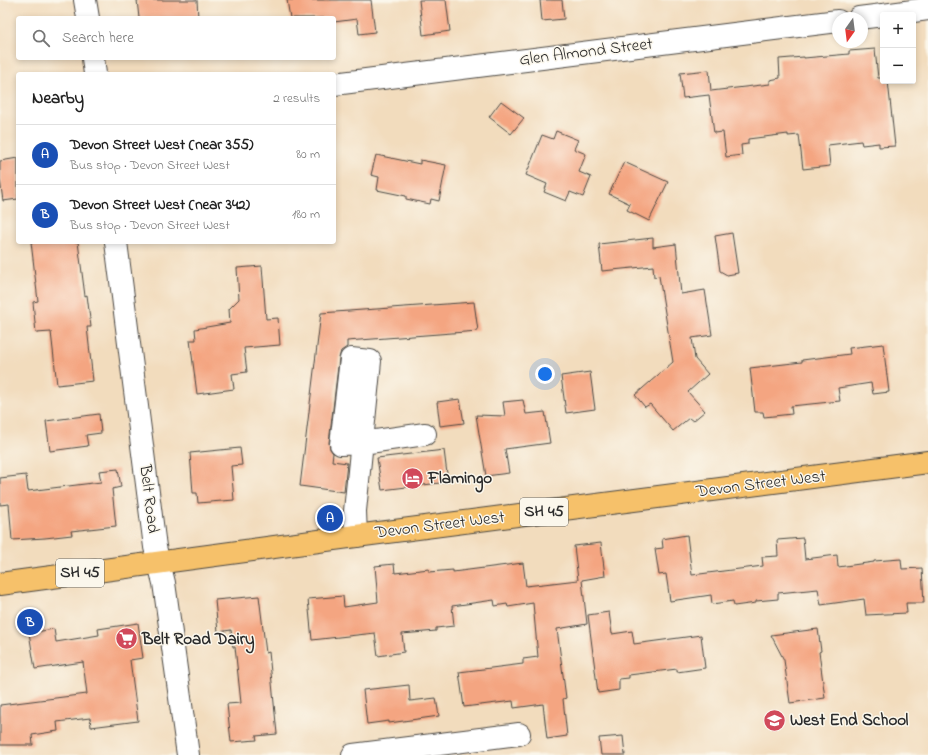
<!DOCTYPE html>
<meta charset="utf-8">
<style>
body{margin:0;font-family:"Indie Flower",sans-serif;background:#f2f2f2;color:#222}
.controls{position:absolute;right:12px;top:12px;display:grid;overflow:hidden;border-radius:4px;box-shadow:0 2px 6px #0003}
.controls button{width:36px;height:36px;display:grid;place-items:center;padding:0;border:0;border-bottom:1px solid #e0e0e0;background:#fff;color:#222;font:20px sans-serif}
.compass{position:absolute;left:832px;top:12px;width:36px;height:36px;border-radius:50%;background:#fff;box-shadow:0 2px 6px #0003;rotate:194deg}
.you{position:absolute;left:545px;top:374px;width:14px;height:14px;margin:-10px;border:3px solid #fff;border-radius:50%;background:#1a73e8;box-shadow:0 0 0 6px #1a73e833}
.badge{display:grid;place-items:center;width:26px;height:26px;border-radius:50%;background:#7c3aed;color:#fff;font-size:13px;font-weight:700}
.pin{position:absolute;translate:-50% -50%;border:2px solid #fff;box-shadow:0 1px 4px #0006}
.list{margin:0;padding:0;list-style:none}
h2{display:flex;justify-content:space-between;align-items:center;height:52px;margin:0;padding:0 16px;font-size:17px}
h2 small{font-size:13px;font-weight:400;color:#767676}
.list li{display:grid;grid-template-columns:26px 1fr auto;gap:12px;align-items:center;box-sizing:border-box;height:60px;padding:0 16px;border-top:1px solid #e0e0e0}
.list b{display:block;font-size:15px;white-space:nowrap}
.list p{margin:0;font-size:13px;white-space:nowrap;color:#767676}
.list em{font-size:13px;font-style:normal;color:#767676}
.icon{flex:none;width:22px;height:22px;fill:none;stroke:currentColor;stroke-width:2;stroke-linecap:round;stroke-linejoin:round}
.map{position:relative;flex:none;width:928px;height:755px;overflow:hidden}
.search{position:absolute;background:#fff;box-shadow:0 2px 6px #0003;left:16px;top:16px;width:320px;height:44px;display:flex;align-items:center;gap:10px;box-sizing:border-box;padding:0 14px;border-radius:4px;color:#767676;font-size:15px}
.panel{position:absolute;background:#fff;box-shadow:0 2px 6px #0003;left:16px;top:72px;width:320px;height:172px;border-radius:4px}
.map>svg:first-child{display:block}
.building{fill:#f4a581}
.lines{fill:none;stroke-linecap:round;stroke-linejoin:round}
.minor-casing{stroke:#494641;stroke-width:24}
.major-casing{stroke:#494641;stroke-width:24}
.minor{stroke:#fff;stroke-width:22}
.major{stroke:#f6c16b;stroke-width:22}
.labels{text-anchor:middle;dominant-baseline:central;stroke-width:3;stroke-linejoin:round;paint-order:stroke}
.shield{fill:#fbf7ec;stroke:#696865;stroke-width:1}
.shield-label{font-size:16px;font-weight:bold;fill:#2b2b2b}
.street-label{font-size:17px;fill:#2b2b2b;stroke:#fbf7ec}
.poi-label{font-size:17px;font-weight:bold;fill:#2b2b2b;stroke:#fbf7ec;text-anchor:start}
</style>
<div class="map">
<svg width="928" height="755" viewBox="0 0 928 755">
<rect width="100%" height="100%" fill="#fbf7ec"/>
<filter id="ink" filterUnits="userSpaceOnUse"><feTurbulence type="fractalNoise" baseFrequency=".025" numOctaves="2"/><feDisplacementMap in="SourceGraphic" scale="8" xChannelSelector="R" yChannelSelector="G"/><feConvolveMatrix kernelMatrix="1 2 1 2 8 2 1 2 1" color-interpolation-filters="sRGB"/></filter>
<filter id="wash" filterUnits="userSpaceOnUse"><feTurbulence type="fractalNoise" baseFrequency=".012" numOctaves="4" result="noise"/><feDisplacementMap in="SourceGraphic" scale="16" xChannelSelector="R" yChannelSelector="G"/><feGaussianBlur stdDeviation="0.9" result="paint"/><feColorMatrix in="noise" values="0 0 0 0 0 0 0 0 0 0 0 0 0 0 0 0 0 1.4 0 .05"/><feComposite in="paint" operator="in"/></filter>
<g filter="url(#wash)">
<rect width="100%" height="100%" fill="#f2dcbd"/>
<g id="blocks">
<g class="building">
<polygon points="137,0 197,0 198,18 139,18"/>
<polygon points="287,0 371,0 375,32 359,34 357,19 334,22 334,18 290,18"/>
<polygon points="419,0 446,0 450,31 423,35"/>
<polygon points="540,0 562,0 564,19 542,21"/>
<polygon points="875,49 878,78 883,78 883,81 888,81 895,146 879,147 879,143 862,145 861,141 828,145 830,166 803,169 799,135 788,136 788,134 748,139 748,144 741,145 742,155 726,157 723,132 714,133 709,95 683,98 680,73 709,70 711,91 770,84 770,80 780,78 779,59 804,57 804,58 849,54 849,51"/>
<polygon points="501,101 524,118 511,134 489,117"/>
<polygon points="556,131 578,140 574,149 586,154 579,172 591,177 583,197 570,192 566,201 544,192 547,184 526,175 542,135 553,139"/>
<polygon points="376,155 420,164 420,160 446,165 439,201 431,199 430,204 406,199 406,196 377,190 379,177 371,175"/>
<polygon points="18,158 18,199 3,201 0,179 0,161"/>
<polygon points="624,162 668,182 649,221 627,210 630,204 609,194"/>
<polygon points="732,233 738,273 727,275 720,271 715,236"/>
<polygon points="653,238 653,247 676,244 681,294 705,290 712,335 692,338 695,359 708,374 688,392 705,411 693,421 689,418 673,431 650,404 645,407 635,395 673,362 659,276 654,277 653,266 602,271 599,244"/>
<polygon points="31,242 78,242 85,296 87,295 91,327 87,327 93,381 57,385 51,332 36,333 33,302 38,301"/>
<polygon points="262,266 266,319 278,318 280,345 244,348 247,372 232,374 234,389 197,394 190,340 196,340 195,329 230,323 229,309 239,299 237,268"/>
<polygon points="474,302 478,331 347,341 347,347 341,351 339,358 329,443 330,449 333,453 332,461 347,463 344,492 300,486 321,313"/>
<polygon points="883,344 889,392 873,394 871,383 838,388 840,401 791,406 792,414 764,417 763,412 755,412 750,368 802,362 802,360 850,354 849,348"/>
<polygon points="590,372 595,409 566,413 561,376"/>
<polygon points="460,399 464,423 440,426 437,402"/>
<polygon points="523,400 526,414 545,412 550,443 505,449 509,473 486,476 476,415 505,416 503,402"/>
<polygon points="99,414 101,433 86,435 88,446 50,451 46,421"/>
<polygon points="240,448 242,465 231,466 234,500 198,503 197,493 193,493 190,453"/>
<polygon points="444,450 448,482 382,490 377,458"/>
<polygon points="118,469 121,487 112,489 116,526 71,531 72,535 45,538 12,540 9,504 0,505 0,478 26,475 28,491 101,482 99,471"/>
<polygon points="687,535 692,575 763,566 762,557 778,556 777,540 803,538 805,559 837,555 838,567 874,562 874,561 901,559 902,569 922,568 924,603 906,603 907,613 866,615 864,599 821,605 818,589 778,593 778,599 756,601 756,603 734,606 733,601 712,604 711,595 670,601 666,574 659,575 655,549 663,548 662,539"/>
<polygon points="601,543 605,576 582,580 587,624 557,629 566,698 563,699 567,736 547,739 543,704 514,708 513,701 464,707 459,672 523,664 523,659 538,657 533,603 508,607 507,604 495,606 494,600 452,606 454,626 436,628 436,631 402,634 404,652 378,656 375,633 312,640 308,599 343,596 344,607 378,602 375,566 394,564 395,573 429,569 429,572 453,570 453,572 523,563 526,586 578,580 574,546"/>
<polygon points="259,596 266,653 269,652 277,734 256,736 257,740 231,742 227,704 241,703 235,647 233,647 231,630 218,632 215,600"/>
<polygon points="609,612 612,634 632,631 634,644 701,635 705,668 677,672 677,669 629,675 629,678 619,679 619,690 598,693 588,615"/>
<polygon points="138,623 143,658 130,660 138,721 91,727 90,718 57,722 58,731 32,735 33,745 0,745 0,705 87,694 83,662 35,669 29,633 54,629 56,642 99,635 98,629"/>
<polygon points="818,629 821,651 819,652 825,698 790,703 784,660 771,635"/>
<polygon points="409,685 410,701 436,698 439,716 389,723 389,721 367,724 363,690"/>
<polygon points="623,736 625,755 601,755 599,738"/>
</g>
</g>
</g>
<g filter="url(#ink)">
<use href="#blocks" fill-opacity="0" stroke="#494641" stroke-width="1"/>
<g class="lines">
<defs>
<g id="minor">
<polyline points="85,0 88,18"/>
<polyline points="883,15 928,9"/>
<polyline points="859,18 883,15"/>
<polyline points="93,58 95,74"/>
<polyline points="334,84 838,21"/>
<polyline points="116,242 155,547 164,583 188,755"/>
<polyline points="356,536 355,511 370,361 351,359 341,444 362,443 425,434"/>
<polyline points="353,755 519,734"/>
</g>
<polyline id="major" points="0,584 356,536 928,462"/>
</defs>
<use href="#minor" class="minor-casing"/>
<use href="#major" class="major-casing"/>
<use href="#minor" class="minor"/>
<use href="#major" class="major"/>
</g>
</g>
<defs>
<symbol id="hotel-disc" viewBox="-11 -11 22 22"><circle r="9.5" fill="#d1495b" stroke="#fbf7ec"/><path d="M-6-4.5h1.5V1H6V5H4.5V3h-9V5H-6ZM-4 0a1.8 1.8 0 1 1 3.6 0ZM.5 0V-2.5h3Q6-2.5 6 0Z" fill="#fff"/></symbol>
<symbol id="supermarket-disc" viewBox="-11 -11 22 22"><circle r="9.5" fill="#d1495b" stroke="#fbf7ec"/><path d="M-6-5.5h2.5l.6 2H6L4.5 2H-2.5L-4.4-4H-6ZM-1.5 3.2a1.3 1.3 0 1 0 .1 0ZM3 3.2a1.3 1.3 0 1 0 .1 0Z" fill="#fff"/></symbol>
<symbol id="school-disc" viewBox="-11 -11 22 22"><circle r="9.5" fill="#d1495b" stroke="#fbf7ec"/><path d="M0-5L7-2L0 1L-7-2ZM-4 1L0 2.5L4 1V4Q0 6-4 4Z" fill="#fff"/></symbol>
</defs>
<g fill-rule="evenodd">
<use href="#hotel-disc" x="400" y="466" width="25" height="25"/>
<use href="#supermarket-disc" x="114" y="626" width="25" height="25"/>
<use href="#school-disc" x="762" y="708" width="25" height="25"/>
</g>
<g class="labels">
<g class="shield">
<rect x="520" y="498" width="48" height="28" rx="3"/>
<rect x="56" y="559" width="48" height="28" rx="3"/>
</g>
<g class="shield-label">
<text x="544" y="512">SH 45</text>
<text x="80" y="573">SH 45</text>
</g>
<g class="street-label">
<text transform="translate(586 52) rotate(-7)">Glen Almond Street</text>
<text transform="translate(761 484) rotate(-7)">Devon Street West</text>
<text transform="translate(149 499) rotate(83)">Belt Road</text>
<text transform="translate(440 525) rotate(-7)">Devon Street West</text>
</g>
<g class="poi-label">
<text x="428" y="478">Flamingo</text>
<text x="142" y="639">Belt Road Dairy</text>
<text x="790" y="720">West End School</text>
</g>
</g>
</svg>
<div class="controls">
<button>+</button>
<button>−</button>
</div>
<svg class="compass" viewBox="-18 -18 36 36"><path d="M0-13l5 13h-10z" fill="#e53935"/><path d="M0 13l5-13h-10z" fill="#767676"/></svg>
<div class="you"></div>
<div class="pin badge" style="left:330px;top:518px;background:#1a4fb4">A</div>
<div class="pin badge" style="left:30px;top:622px;background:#1a4fb4">B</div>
<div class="search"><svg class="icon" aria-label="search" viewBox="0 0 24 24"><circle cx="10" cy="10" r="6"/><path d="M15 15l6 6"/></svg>Search here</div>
<section class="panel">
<h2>Nearby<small>2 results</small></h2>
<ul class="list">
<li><span class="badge" style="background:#1a4fb4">A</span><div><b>Devon Street West (near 355)</b><p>Bus stop · Devon Street West</p></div><em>80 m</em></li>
<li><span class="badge" style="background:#1a4fb4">B</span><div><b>Devon Street West (near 342)</b><p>Bus stop · Devon Street West</p></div><em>180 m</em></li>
</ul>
</section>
</div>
